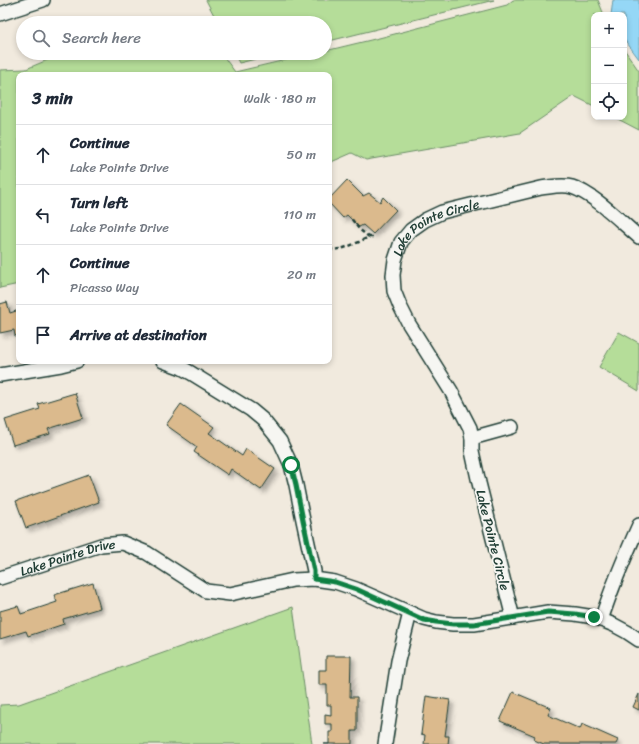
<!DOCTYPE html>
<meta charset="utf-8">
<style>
body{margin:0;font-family:Sriracha,sans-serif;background:#f2f2f3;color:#1f2937}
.controls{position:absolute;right:12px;top:12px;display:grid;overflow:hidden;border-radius:8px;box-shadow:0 2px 6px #0003}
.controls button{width:36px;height:36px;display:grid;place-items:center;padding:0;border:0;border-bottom:1px solid #e0e1e3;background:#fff;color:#1f2937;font:20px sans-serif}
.stop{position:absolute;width:12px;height:12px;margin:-9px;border:3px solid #0b8043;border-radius:50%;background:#fff}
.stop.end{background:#0b8043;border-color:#fff;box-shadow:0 1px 4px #0008}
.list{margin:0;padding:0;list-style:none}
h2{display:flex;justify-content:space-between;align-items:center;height:52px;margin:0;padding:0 16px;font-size:17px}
h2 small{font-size:13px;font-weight:400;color:#747a83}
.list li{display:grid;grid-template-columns:26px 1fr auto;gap:12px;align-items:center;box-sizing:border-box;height:60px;padding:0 16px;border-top:1px solid #e0e1e3}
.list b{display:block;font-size:15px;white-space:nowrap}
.list p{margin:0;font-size:13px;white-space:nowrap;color:#747a83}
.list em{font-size:13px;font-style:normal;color:#747a83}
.icon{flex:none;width:22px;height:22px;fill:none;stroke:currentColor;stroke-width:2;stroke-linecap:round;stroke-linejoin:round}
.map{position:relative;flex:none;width:639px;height:744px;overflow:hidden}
.search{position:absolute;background:#fff;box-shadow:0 2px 6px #0003;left:16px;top:16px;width:316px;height:44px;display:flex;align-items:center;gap:10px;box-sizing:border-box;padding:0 14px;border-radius:22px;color:#747a83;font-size:15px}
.panel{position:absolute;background:#fff;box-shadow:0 2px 6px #0003;left:16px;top:72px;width:316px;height:292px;border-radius:8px}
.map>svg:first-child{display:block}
.green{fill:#b5dd99;stroke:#6a8d66}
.water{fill:#95d7f6;stroke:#6699a8}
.building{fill:#dbba8d;stroke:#1f3d34;filter:url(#shadow)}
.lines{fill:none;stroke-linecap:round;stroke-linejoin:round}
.minor-casing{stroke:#1f3d34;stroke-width:16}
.path{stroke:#1f3d34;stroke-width:2.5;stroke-dasharray:4 3;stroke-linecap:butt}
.minor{stroke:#f6f6f2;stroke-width:13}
.route{stroke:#0b8043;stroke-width:5}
.labels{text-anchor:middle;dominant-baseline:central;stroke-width:3.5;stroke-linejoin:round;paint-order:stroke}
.street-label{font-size:13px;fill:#1f3d34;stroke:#f6f6f2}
</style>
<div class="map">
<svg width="639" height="744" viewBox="0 0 639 744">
<defs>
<filter id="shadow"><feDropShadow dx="3.5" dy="3.5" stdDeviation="2" flood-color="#0004"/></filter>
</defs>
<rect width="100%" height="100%" fill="#f1eade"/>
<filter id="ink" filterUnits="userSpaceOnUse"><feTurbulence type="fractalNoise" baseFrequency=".025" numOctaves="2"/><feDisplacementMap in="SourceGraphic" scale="8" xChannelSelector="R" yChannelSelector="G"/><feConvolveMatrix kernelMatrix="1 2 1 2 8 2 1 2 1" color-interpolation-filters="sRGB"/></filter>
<g filter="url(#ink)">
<g class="green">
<polygon points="206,0 494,0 325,42 325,23 218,23"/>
<polygon points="513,0 598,0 604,15 594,15 594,106 574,96 520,133 366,160 352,153 329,163 329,75 19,75 19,284 0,288 0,70 26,69 64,53 221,53 235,72 315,53 325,53 325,51 379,38 507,5"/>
<polygon points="186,18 192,23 153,23"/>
<polygon points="624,49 639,71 639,130 614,117 624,117"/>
<polygon points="234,53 281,53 239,63"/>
<polygon points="619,332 639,343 639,391 599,367"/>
<polygon points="293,607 312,744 0,744 0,705 19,704"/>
</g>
<polygon class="water" points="613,0 639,0 639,59 624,39 624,15 611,15"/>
<g class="building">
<polygon points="347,180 363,196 369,193 380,202 383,197 396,210 373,234 363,225 359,227 347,215 343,218 329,203 329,199"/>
<polygon points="7,302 10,313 19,310 19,335 15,336 14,330 0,333 0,304"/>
<polygon points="75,393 83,418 48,429 50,434 13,445 5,420 40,409 38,404"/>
<polygon points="181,404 214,427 209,433 242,456 246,449 275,469 261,490 231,469 228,475 194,452 197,447 166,425"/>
<polygon points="89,475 99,502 26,528 16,501"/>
<polygon points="93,583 100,608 63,619 64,624 28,636 26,631 0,639 0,611 18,606 21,614 57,602 54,595"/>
<polygon points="326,656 351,656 350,697 357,697 357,731 352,731 352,744 324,744 329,744 329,732 332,732 332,724 325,724 325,714 331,715 331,705 327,705 327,685 319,685 319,670 326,670"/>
<polygon points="513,692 551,708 548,715 580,729 582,724 618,740 616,744 544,744 534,740 535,736 500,721"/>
<polygon points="639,694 639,710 633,707"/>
<polygon points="426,696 450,700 445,736 449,736 448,744 424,744 425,735 421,734"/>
</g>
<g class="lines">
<defs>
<g id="minor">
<polyline points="0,14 43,0"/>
<polyline points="163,361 182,368 191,373 251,410 263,420 280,441 291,465 296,485 303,520 314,571 314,579"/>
<polyline points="0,375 61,365 77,361"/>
<polyline points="472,438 512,427"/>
<path id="s1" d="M 0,578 L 101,545 L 123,543 L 147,553 L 206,591 L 230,594 L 293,580 L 314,579 L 335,582 L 356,589 L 424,619 L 436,622 L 453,624 L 474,624 L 548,612 L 575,614 L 594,617 L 614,625 L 627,632 L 639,640"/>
<path id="s2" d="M 513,618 L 479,483 L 472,451 L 472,438 L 470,428 L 451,391 L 409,324 L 400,306 L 394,291 L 393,275 L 395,260 L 401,242 L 411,230 L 425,220 L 442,212 L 541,188 C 551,187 562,184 572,187 C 594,194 621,222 639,237"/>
<path d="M 601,620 C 612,587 625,556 639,525"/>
<polyline points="385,744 398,661 410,613"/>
</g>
</defs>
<use href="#minor" class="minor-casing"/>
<g class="path">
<polyline points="369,237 376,237"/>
<path d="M 329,249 C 341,252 358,242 369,237 L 359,229 L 350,217"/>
</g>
<use href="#minor" class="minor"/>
</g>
</g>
<g class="lines" filter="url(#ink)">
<polyline class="route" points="291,465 296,485 303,520 314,571 314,579 335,582 356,589 424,620 436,622 453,624 474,624 548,612 575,614 594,617"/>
</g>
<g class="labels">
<g class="street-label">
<text stroke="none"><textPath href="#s2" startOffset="440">Lake Pointe Circle</textPath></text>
<text transform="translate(493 540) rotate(76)">Lake Pointe Circle</text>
<text stroke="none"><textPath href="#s1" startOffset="71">Lake Pointe Drive</textPath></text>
</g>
</g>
</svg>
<div class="controls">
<button>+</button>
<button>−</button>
<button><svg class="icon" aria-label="locate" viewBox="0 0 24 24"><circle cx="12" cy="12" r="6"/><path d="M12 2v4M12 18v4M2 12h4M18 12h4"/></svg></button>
</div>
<div class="stop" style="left:291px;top:465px"></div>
<div class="stop end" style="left:594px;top:617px"></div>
<div class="search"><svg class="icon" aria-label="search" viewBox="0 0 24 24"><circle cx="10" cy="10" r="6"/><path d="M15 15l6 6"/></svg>Search here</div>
<section class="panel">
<h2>3 min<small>Walk · 180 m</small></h2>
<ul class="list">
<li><svg class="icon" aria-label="ahead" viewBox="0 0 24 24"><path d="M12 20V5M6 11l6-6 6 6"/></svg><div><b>Continue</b><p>Lake Pointe Drive</p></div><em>50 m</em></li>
<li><svg class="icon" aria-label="left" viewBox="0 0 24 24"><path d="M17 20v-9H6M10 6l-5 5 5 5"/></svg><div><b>Turn left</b><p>Lake Pointe Drive</p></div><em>110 m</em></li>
<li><svg class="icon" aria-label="ahead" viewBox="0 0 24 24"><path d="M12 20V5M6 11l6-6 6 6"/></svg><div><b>Continue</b><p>Picasso Way</p></div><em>20 m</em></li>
<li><svg class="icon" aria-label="arrive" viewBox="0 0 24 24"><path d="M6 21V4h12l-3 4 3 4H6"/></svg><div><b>Arrive at destination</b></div></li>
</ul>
</section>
</div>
